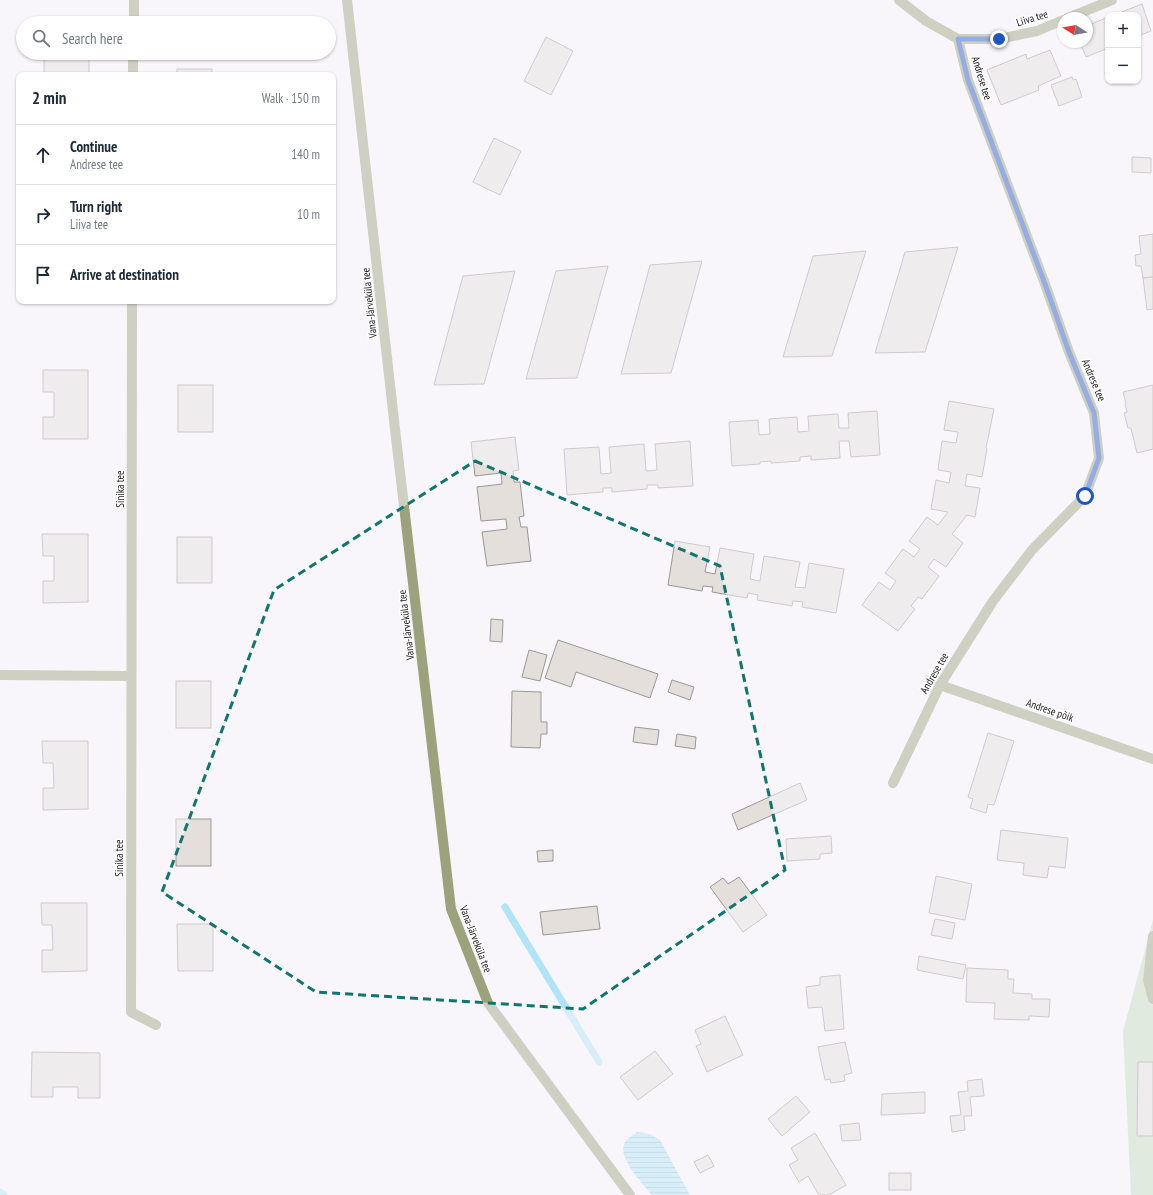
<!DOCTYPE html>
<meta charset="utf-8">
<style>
body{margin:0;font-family:"PT Sans Narrow",sans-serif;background:#f6f6f7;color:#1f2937}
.controls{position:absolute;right:12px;top:12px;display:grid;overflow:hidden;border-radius:8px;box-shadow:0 1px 3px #0004}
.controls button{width:36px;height:36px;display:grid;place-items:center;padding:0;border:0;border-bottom:1px solid #e0e1e3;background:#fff;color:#1f2937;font:20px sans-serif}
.compass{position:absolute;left:1057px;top:12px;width:36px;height:36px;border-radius:50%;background:#fff;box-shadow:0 1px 3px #0004;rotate:281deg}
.stop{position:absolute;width:12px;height:12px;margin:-9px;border:3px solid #1d55c2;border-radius:50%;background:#fff}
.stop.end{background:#1d55c2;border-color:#fff;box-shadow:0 1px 4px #0008}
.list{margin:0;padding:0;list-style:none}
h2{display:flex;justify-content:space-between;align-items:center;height:52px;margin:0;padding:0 16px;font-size:17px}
h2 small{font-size:13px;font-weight:400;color:#747a83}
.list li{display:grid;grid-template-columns:26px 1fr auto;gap:12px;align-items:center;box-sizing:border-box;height:60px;padding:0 16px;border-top:1px solid #e0e1e3}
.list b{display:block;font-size:15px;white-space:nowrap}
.list p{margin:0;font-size:13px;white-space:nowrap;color:#747a83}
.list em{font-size:13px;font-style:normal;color:#747a83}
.icon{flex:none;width:22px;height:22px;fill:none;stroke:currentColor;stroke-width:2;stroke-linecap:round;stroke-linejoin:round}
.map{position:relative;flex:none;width:1153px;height:1195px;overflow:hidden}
.search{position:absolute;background:#fff;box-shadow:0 1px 3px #0004;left:16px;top:16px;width:320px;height:44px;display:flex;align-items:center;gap:10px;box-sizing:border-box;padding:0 14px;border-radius:22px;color:#747a83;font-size:15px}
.panel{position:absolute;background:#fff;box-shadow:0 1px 3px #0004;left:16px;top:72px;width:320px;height:232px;border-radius:8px}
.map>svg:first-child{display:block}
.green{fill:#c6dbbb}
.water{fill:url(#water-rules)}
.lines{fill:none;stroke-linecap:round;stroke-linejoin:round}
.stream{stroke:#afe5f7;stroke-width:7}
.building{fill:#e5dfdb;stroke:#9d9794}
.minor{stroke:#9ca27c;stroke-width:10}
.route{stroke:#1d55c2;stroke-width:5}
.marked{fill:none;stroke:#0f766e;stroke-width:3;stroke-dasharray:8 5;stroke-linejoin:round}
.labels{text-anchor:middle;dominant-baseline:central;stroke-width:3;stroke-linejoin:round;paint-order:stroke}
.street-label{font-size:11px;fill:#232224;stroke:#fff}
</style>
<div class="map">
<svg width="1153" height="1195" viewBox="0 0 1153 1195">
<defs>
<pattern id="water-rules" width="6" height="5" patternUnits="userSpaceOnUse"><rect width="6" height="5" fill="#afe5f7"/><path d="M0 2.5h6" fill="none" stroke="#96c4d4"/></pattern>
</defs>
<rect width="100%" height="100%" fill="#f8f5fb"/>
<polygon class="green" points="1153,920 1153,1195 1131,1195 1123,1031"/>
<path class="water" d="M 637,1132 L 650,1134 L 660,1140 L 690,1195 L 652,1195 C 643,1184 616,1157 625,1142 C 627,1138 634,1135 637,1132 Z"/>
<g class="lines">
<g class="stream">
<polyline points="505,907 599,1062"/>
<polyline points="0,1192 4,1195"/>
</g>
</g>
<g class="building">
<polygon points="1142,4 1151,31 1138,36 1138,15 1114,15"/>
<polygon points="1108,17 1108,48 1086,57 1080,42 1087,42 1087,26"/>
<polygon points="546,37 573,51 551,95 524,81"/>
<polygon points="1050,50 1061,76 1038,86 1039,90 1001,105 987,70 1026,54 1027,59"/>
<rect x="44" y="57" width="45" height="18"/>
<rect x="177" y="69" width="35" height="6"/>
<polygon points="1072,77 1073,80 1076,79 1082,97 1059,106 1051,85"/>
<polygon points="494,138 521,151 500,195 473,182"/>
<polygon points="1132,157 1151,158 1151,173 1132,172"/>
<polygon points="1153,234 1153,277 1143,278 1141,266 1136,266 1135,255 1141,254 1139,236"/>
<polygon points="958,247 925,352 875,353 905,252"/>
<polygon points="866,251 832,356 783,357 813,256"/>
<polygon points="702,261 671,373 621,374 650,265"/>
<polygon points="608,266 577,378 526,379 556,271"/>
<polygon points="515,271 484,384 434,385 463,276"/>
<polygon points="1153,277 1153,309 1147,310 1143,278"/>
<polygon points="43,370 88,370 88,439 43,439 43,417 54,417 54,392 43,392"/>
<rect x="178" y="385" width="35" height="47"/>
<polygon points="1153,385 1153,449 1137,453 1131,428 1128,428 1124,413 1127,412 1125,404 1126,404 1123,392"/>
<polygon points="949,401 994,409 986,448 987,449 982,477 967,474 965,486 980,488 975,517 967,515 952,534 963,543 946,567 934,559 928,567 939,576 922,599 918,597 911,606 915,609 898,631 862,605 879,582 890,590 896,581 885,573 903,549 914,557 920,549 909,541 927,517 938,525 948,512 931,509 936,480 949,483 951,472 938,470 942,441 956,443 958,432 944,430"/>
<polygon points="877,411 880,455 851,457 849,441 839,441 840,458 811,460 811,456 800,457 800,461 771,463 771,461 760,462 760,464 732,466 729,422 758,420 759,435 770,434 769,419 797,417 798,432 809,431 808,416 838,414 839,428 849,428 848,413"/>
<polygon points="515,437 519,470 513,471 514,482 520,482 524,516 519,517 521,527 527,527 531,561 487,566 482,532 507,529 506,519 481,521 477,487 502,484 501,473 475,476 471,442"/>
<polygon points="690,441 693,486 658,488 658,485 647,485 647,489 612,492 612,488 603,488 603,492 567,495 564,449 599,447 601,474 611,473 609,447 644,444 646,471 657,470 655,444"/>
<polygon points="42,534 88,534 88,602 43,603 43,581 54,581 54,556 43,556"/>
<rect x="177" y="537" width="35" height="46"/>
<polygon points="675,541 710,547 705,572 715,574 720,548 754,554 750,579 760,581 764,556 800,562 795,587 805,588 809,563 844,569 836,613 802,607 803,602 793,601 792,606 757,600 758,595 748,593 747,598 712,592 713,587 703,586 702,591 668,585"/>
<polygon points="491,619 503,620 502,642 490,641"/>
<polygon points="558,640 658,674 650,698 576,672 571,687 545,678"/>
<polygon points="529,650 547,655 540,681 522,677"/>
<polygon points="672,680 694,687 690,700 668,692"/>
<rect x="176" y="681" width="35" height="47"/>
<polygon points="512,691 541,692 541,722 547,722 547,734 541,734 540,748 511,747"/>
<polygon points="635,727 659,730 657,745 633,742"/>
<polygon points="988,733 1014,741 994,805 988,804 986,813 970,808 973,799 968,797"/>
<polygon points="677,734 696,737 695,749 675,746"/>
<polygon points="42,741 88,741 88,809 43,810 43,788 54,788 53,763 43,763"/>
<polygon points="800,783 807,800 738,830 732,814"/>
<rect x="176" y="819" width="35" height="47"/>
<polygon points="1001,830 1068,838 1065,868 1049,866 1047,878 1023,875 1024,863 997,860"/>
<polygon points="831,836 832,853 820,854 820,859 787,861 786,839"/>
<polygon points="553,850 553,861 538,862 537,851"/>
<polygon points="936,876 972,884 965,920 929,913"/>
<polygon points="739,877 767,915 743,932 710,887 723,878 728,884"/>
<polygon points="41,903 87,903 87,971 42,972 42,950 53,950 52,925 42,925"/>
<polygon points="597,906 600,929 543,935 540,912"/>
<polygon points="935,919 955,923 952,939 931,935"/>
<polygon points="177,924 213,924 213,971 178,971"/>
<polygon points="919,956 966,965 963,979 917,970"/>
<polygon points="967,968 1008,970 1008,979 1014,979 1013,993 1032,994 1032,999 1050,999 1049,1017 1029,1016 1029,1020 994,1019 995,1003 966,1002"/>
<polygon points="840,975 844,1029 825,1031 822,1007 808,1008 806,987 820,985 820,977"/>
<polygon points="725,1016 743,1055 707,1072 696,1046 701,1044 695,1030"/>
<polygon points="845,1042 852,1073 844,1075 845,1081 831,1083 830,1079 825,1080 818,1047"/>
<polygon points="655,1051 673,1074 638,1100 620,1077"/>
<polygon points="32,1052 100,1053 100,1098 78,1098 78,1087 53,1087 53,1097 31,1097"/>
<polygon points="1138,1062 1153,1062 1153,1136 1137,1136"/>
<polygon points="982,1079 984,1096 970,1097 972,1116 964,1116 965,1130 952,1132 950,1116 961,1115 958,1092 968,1091 967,1081"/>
<polygon points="925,1092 925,1113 881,1115 882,1094"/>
<polygon points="796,1096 810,1112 782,1136 768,1119"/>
<polygon points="859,1123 861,1140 842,1141 840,1125"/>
<polygon points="815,1133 846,1185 829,1195 819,1195 808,1176 799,1182 789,1165 798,1160 791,1148"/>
<polygon points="708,1155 714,1166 700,1173 694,1162"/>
<rect x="889" y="1173" width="22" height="17"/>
</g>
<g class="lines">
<g class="minor">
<polyline points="347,0 395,429 451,909 488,1003 630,1195"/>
<polyline points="899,0 926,21 958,39 999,39 1037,31 1063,20"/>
<polyline points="1068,18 1112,0"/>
<polyline points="134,23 134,0"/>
<polyline points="133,75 133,53"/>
<polyline points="132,301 131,1012 156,1025"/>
<polyline points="0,675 131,676"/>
<polyline points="940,685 1153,759"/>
<polyline points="893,783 940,685 993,601 1032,550 1085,496 1099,458 1094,413 1069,352 1045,284 968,80 958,39"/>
<polyline points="1153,936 1148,980 1153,999"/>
</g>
</g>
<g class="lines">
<polyline class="route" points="999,39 958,39 968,80 1045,284 1069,352 1094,413 1099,458 1085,496"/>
</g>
<path d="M0 0H1153V1195H0ZM 475,461 L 720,566 L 785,870 L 583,1009 L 316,992 L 162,892 L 274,590 Z" fill="#f8f5fb" fill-opacity=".55" fill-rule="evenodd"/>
<path class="marked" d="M 475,461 L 720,566 L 785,870 L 583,1009 L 316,992 L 162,892 L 274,590 Z"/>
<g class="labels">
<g class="street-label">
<text transform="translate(1032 18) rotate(-17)">Liiva tee</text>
<text transform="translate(982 78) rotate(73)">Andrese tee</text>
<text transform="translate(369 303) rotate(-96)">Vana-Järveküla tee</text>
<text transform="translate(1094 380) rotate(67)">Andrese tee</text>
<text transform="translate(120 489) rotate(-90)">Sinika tee</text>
<text transform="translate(406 625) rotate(-97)">Vana-Järveküla tee</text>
<text transform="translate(934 673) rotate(-60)">Andrese tee</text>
<text transform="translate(1050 710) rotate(19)">Andrese põik</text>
<text transform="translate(119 858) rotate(-90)">Sinika tee</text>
<text transform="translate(476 939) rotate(69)">Vana-Järveküla tee</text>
</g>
</g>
</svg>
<div class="controls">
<button>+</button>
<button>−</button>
</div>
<svg class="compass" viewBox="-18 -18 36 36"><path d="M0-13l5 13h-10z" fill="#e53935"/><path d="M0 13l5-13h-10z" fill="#747a83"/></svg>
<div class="stop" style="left:1085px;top:496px"></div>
<div class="stop end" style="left:999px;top:39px"></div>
<div class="search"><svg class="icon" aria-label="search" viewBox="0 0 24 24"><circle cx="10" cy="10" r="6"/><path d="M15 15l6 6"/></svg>Search here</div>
<section class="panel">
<h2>2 min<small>Walk · 150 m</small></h2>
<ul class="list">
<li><svg class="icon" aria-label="ahead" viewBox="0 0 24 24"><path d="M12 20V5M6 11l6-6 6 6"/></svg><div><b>Continue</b><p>Andrese tee</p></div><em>140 m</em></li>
<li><svg class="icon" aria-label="right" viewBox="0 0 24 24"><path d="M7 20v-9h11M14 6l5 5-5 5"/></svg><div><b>Turn right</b><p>Liiva tee</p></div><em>10 m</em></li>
<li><svg class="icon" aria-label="arrive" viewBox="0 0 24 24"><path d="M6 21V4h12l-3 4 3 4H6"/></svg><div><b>Arrive at destination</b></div></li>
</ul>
</section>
</div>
